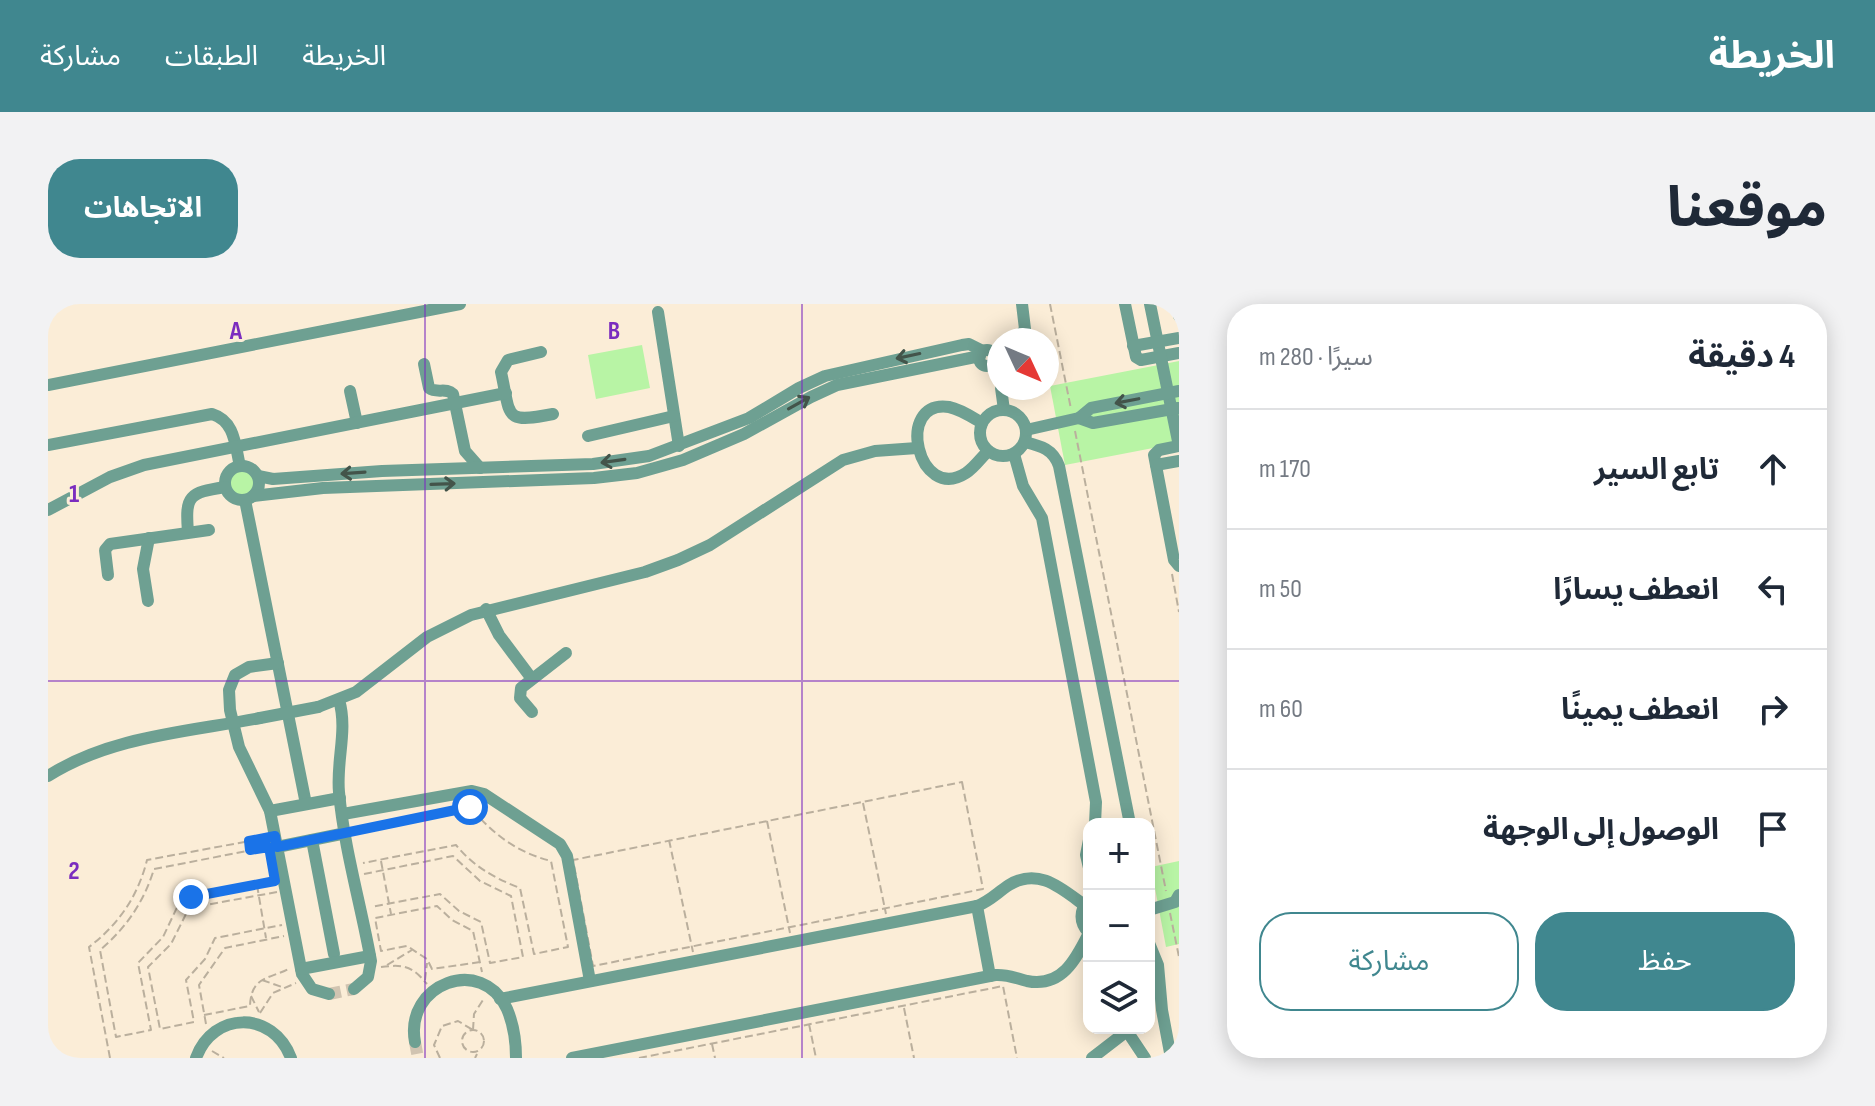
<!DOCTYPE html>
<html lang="ar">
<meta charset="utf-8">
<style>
body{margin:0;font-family:"Sofia Sans Condensed","Noto Sans Arabic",sans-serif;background:#f2f2f3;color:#1f2937;direction:rtl}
.controls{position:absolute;right:24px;bottom:24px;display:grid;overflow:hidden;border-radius:16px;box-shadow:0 4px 20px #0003}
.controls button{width:72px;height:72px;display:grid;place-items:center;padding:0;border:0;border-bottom:2px solid #e0e1e3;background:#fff;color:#1f2937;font:40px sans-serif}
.compass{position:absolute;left:939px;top:24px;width:72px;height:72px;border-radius:50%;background:#fff;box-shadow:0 4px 20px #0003;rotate:134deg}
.stop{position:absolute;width:24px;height:24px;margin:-18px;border:6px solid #1a73e8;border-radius:50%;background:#fff}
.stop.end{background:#1a73e8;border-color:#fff;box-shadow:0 2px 8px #0008}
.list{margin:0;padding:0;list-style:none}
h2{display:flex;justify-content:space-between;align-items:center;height:104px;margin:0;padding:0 32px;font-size:34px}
h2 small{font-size:26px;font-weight:400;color:#747a83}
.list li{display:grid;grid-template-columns:52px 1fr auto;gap:24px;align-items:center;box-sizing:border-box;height:120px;padding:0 32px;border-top:2px solid #e0e1e3}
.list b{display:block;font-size:30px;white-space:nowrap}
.list em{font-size:26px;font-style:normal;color:#747a83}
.actions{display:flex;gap:16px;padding:24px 32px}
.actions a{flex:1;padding:18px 0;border:2px solid #40878f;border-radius:32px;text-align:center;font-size:28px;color:#40878f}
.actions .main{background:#40878f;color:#fff}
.icon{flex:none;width:44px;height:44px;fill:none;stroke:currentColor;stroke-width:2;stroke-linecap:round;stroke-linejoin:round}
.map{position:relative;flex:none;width:1131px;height:754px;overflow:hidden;direction:ltr;border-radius:32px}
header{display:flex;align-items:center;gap:48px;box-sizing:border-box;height:112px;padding:0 40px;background:#40878f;color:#fff}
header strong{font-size:38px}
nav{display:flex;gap:44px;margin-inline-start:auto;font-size:28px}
.intro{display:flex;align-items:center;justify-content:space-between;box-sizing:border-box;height:192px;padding:0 48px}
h1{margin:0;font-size:56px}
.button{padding:20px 36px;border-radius:32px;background:#40878f;color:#fff;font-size:28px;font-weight:700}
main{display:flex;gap:48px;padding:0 48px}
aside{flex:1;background:#fff;border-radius:32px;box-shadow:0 4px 20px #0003}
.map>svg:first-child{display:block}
.green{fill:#b8f4a5}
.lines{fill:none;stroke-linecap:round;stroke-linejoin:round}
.minor-tunnel{stroke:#d1c4b1;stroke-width:12;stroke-dasharray:12 6;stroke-linecap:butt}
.path{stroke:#baaf9d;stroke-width:2;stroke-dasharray:8 4;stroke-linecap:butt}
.minor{stroke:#6ea092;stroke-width:12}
.minor-bridge{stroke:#6ea092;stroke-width:12}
.oneway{stroke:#43544a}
.route{stroke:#1a73e8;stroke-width:10}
.grid{fill:none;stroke:#7b2cbf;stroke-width:2;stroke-opacity:0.55}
.grid-label{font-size:26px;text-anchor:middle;font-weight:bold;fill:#7b2cbf;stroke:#fbedd7;stroke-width:6;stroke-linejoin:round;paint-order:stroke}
</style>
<header>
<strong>الخريطة</strong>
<nav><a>الخريطة</a><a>الطبقات</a><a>مشاركة</a></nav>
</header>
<div class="intro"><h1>موقعنا</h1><a class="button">الاتجاهات</a></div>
<main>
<aside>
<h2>4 دقيقة<small>سيرًا · 280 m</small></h2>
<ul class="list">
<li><svg class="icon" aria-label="ahead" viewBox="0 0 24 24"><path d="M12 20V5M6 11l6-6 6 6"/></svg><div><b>تابع السير</b></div><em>170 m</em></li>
<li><svg class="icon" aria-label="left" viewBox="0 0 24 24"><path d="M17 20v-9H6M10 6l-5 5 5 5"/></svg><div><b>انعطف يسارًا</b></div><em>50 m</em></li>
<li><svg class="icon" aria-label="right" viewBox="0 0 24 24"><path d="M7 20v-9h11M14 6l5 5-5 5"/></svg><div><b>انعطف يمينًا</b></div><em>60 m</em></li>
<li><svg class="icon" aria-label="arrive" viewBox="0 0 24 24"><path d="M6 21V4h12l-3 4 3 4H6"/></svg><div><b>الوصول إلى الوجهة</b></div></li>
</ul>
<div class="actions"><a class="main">حفظ</a><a>مشاركة</a></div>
</aside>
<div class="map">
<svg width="1131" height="754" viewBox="0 0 1131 754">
<rect width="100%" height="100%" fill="#fbedd7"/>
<g class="green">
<polygon points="594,41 602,84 548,95 540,51"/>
<polygon points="1131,57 1131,139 1017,161 1002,82"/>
<circle cx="195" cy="181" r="14"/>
<polygon points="1131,557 1131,640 1118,643 1103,563"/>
</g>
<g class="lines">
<g class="minor-tunnel">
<polyline points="281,690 306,685"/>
<polyline points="367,738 370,754"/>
</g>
<g class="path">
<polyline points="1002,0 1023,105"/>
<polyline points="1027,127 1118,587"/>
<polyline points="1124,270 1131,308"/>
<polygon points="914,478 935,585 545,662 525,556"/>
<polyline points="815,499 838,610"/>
<polyline points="719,517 742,629"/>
<path d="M 308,525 L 422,503 C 445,530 468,548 503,557 L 520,643 L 486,650 L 472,584 C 446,574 425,562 408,541 L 315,559"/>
<polyline points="621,536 645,648"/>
<path d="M 220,543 L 106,565 C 96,598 78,624 52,646 L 68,733 L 103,726 L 90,659 L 115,633 L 133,595 L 223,578"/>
<polyline points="333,557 343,610"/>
<polyline points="316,570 405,552 432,577 463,592 475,653 442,659 433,618 411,607 392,590 323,603"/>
<polyline points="209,581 218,634"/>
<polyline points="229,588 141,604 123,640 100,663 112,725 146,718 138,676 157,655 167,634 234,621"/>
<polyline points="1122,609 1131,653"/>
<polyline points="432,658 384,665 379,655 359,642 333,647 327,614 389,602 404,616 425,627 434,668"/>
<polyline points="339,661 364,646"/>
<path d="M 333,663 C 356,660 364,662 379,680"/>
<polyline points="214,676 234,683"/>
<polyline points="377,676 379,659"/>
<polyline points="203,692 211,708"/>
<polyline points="856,704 866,754"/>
<polyline points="212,709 225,689 248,679"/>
<path d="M 156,711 L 202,702 C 203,671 223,675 242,664"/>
<polyline points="158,720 151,681 177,644 236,632"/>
<polyline points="761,720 768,754"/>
<polyline points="425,726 426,710 435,696"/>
<circle cx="425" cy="737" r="11"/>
<polyline points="664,740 667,754"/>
<polyline points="164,747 176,754"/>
<path d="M 62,754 L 41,643 C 71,620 90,592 99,556 L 218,534"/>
<polyline points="392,754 386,741 394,722 410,717 425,726"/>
<polyline points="427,754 429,750"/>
<polyline points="591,754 955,682 969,754"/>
</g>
<g class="minor">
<polyline points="1077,0 1088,53 1093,56 1131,49"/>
<polyline points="1102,0 1131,142"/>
<polyline points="1129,0 1131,12"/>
<polyline points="610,8 631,142"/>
<polyline points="962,36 972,32 977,25 974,0"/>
<polyline points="1085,42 1131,34"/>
<circle cx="939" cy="54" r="8"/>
<path d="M 493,48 L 460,56 L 453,68 C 463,113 455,120 505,110"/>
<path d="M 376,60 L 381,84 C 389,90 398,83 405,90 L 417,147 L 432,164"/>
<polyline points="0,81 412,0"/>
<polyline points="953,84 956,106"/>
<polyline points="302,87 309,119"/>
<circle cx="955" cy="129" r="23"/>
<polyline points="1031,114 1045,119 1130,104"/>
<path d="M 934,119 C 924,113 912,105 901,103 C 846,95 870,200 918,169 C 926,164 933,154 940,147"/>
<polyline points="978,126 1031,114 1043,104 1131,87"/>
<polyline points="540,132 626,112"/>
<path d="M 977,138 C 993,142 1005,145 1011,162 L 1082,520"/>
<path d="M 0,141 L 164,110 C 187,117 187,141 192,162"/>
<polyline points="1131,142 1111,146 1106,151 1126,256 1131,262"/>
<polyline points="966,150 975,182 994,214 1048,498 1047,520"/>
<polyline points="1108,161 1131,157"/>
<circle cx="194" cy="179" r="17"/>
<polyline points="210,172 225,175 334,167 545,160 601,152 701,114 751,84 777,72 914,41 921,40 935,47"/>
<polyline points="205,192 275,184 546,174 589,169 635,156 696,130 763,93 789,81 932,52"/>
<polyline points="197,196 258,500"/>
<polyline points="0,206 62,173 96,161 458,89"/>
<path d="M 140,228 C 137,191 141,189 177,183"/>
<polyline points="60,271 57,246 62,240 161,226"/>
<polyline points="100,297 95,265 101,234"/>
<polyline points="438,305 451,331 484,375"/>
<polyline points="230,359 201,363 187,371 181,386 182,406 191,443 222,507 254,670 264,685 281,690"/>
<path d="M 291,396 C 300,426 288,457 291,488 C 296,544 313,601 323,657 L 320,673 L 306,685"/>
<polyline points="270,403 308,388 379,333 423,311 597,268 630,256 662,241 795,156 827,147 869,144"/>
<polyline points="484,408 472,394 473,384 518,349"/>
<path d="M 0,472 C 63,432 140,428 212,414"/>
<polyline points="222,507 292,494"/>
<polyline points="295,510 424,487 436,490 512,540 519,552 542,677"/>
<polyline points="264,536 286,650"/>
<polyline points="1041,536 1038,551 1041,564"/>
<polyline points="229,543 298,529"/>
<path d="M 1041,596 C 1031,606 1031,619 1041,629"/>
<polyline points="929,602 942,672"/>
<polyline points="1101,606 1127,598 1131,591"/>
<polyline points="1101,639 1110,661 1114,706 1123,754"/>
<polyline points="253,665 322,652"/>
<path d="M 452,695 L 929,602 C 942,597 950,588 961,581 C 990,563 1013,584 1036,601"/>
<polyline points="1077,724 1097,754"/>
<path d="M 367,738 C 356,680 434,650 459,705 C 465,719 468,738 468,754"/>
<path d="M 148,754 C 165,707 225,706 243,754"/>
<path d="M 524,754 L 947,671 C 959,670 967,674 979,677 C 1014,684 1028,655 1041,629"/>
<polyline points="1044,754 1079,727"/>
</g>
<polyline class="minor-bridge" points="212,414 270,403"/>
</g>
<defs><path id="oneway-shaft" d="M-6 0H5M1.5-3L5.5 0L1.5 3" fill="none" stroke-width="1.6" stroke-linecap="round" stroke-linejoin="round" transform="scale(2)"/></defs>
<g class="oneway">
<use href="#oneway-shaft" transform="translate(860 52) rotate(168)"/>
<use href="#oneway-shaft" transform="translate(1079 97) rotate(169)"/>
<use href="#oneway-shaft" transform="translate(751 99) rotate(-29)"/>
<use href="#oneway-shaft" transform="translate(565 157) rotate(172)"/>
<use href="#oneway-shaft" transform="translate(305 169) rotate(176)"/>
<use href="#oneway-shaft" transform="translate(395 180) rotate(-2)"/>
</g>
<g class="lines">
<polyline class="route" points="143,593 227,577 221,543 202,546 201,537 227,532 229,543 422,503"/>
</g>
<path class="grid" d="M 377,0 L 377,754M 754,0 L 754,754M 0,377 L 1131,377"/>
<g class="grid-label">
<text x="188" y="35">A</text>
<text x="566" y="35">B</text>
<text x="26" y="198">1</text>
<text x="26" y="575">2</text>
</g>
</svg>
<div class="controls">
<button>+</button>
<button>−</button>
<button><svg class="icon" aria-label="layers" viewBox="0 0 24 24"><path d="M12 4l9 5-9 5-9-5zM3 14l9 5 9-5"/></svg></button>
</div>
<svg class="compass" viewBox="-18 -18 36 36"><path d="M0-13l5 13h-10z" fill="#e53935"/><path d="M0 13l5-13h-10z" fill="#747a83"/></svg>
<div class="stop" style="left:422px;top:503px"></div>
<div class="stop end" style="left:143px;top:593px"></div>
</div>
</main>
